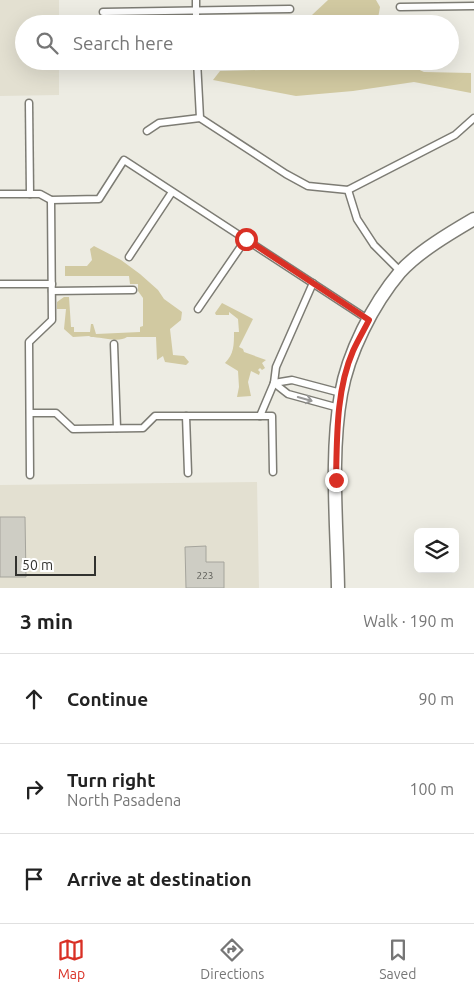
<!DOCTYPE html>
<meta charset="utf-8">
<style>
body{margin:0;font-family:Ubuntu,sans-serif;background:#f2f2f2;color:#222}
.controls{position:absolute;right:15px;bottom:15px;display:grid;overflow:hidden;border-radius:8px;box-shadow:0 5px 20px #0002}
.controls button{width:45px;height:45px;display:grid;place-items:center;padding:0;border:0;border-bottom:1px solid #e0e0e0;background:#fff;color:#222;font:25px sans-serif}
.scale{position:absolute;left:15px;bottom:12px;width:81px;box-sizing:border-box;padding-left:5px;border:2px solid #32322f;border-top:0;font-size:14px;line-height:18px;white-space:nowrap;color:#32322f;-webkit-text-stroke:4px #fff;paint-order:stroke}
.stop{position:absolute;width:15px;height:15px;margin:-11px;border:4px solid #d93025;border-radius:50%;background:#fff}
.stop.end{background:#d93025;border-color:#fff;box-shadow:0 1px 5px #0008}
.list{margin:0;padding:0;list-style:none}
h2{display:flex;justify-content:space-between;align-items:center;height:65px;margin:0;padding:0 20px;font-size:21px}
h2 small{font-size:16px;font-weight:400;color:#767676}
.list li{display:grid;grid-template-columns:32px 1fr auto;gap:15px;align-items:center;box-sizing:border-box;height:90px;padding:0 20px;border-top:1px solid #e0e0e0}
.list b{display:block;font-size:19px;white-space:nowrap}
.list p{margin:0;font-size:16px;white-space:nowrap;color:#767676}
.list em{font-size:16px;font-style:normal;color:#767676}
.icon{flex:none;width:28px;height:28px;fill:none;stroke:currentColor;stroke-width:2;stroke-linecap:round;stroke-linejoin:round}
.map{position:relative;flex:none;width:474px;height:588px;overflow:hidden}
.search{position:absolute;background:#fff;box-shadow:0 5px 20px #0002;left:15px;right:15px;top:15px;height:55px;display:flex;align-items:center;gap:12px;box-sizing:border-box;padding:0 18px;border-radius:28px;color:#767676;font-size:19px}
.sheet{height:335px;background:#fff}
nav{display:flex;justify-content:space-around;align-items:center;box-sizing:border-box;height:70px;border-top:1px solid #e0e0e0;background:#fff;font-size:14px;color:#767676}
nav a{display:grid;justify-items:center;gap:2px}
nav .on{color:#d93025}
.map>svg:first-child{display:block}
.built{fill:#e3e0d1}
.green{fill:#d1c9a1}
.building{fill:#cecdc4;stroke:#a5a49c}
.lines{fill:none;stroke-linecap:round;stroke-linejoin:round}
.service-casing{stroke:#7d7c74;stroke-width:9}
.minor-casing{stroke:#7d7c74;stroke-width:15}
.service{stroke:#fff;stroke-width:6}
.minor{stroke:#fff;stroke-width:12}
.oneway{stroke:#989897}
.route{stroke:#d93025;stroke-width:6}
.labels{text-anchor:middle;dominant-baseline:central;stroke-width:4.5;stroke-linejoin:round;paint-order:stroke}
.number-label{font-size:10px;fill:#595954}
</style>
<div class="map">
<svg width="474" height="588" viewBox="0 0 474 588">
<rect width="100%" height="100%" fill="#edece3"/>
<g class="built">
<polygon points="0,0 59,0 59,24 24,24 24,61 59,61 59,95 0,96"/>
<polygon points="257,482 259,588 0,588 0,485"/>
</g>
<g class="green">
<polygon points="328,0 376,0 380,7 377,24 322,24 312,15"/>
<polygon points="332,61 400,61 424,72 471,73 471,93 414,82 353,91 296,96 213,80 220,71 300,69"/>
<path d="M 94,246 L 121,260 L 140,274 L 158,290 L 164,299 L 182,312 L 181,320 L 170,329 L 173,355 L 184,356 L 189,362 L 186,365 L 165,362 L 163,356 L 157,360 L 156,337 L 127,337 C 119,343 101,337 91,337 L 89,336 L 73,337 L 64,329 L 66,309 L 57,309 L 57,302 L 64,297 L 69,297 L 71,327 L 74,327 L 74,332 L 90,332 L 91,324 L 93,324 L 96,334 L 140,332 L 140,327 L 143,326 L 143,298 L 138,291 L 138,284 L 130,284 L 129,276 L 65,276 L 65,266 L 87,266 L 92,260 L 90,249 Z"/>
<path d="M 222,303 L 253,319 L 239,347 L 243,349 L 244,352 L 266,360 L 262,363 L 265,368 L 262,370 L 260,368 L 258,370 L 260,372 L 259,375 L 251,371 L 248,382 L 251,396 L 237,397 L 239,387 L 238,371 L 225,363 C 234,354 234,345 234,332 L 239,332 L 238,319 L 229,312 L 229,315 L 216,315 L 215,313 Z"/>
</g>
<g class="building">
<polygon points="0,517 25,517 26,577 0,577"/>
<polygon points="206,546 206,562 224,562 224,588 186,588 185,547"/>
</g>
<g class="lines">
<defs>
<g id="service">
<polyline points="196,0 196,24"/>
<polyline points="400,7 474,6"/>
<polyline points="103,12 290,9"/>
<polyline points="197,61 200,118 286,174 308,186 348,190 455,135 474,118"/>
<polyline points="29,103 30,194"/>
<polyline points="147,131 159,123 200,118"/>
<polyline points="348,190 357,219 374,245 401,272"/>
<polyline points="0,194 40,194 51,200 99,199 124,160 369,320"/>
<polyline points="129,257 172,192"/>
<polyline points="0,284 52,284"/>
<polyline points="52,291 133,290"/>
<polyline points="198,309 246,239"/>
<polyline points="114,344 117,428"/>
<polyline points="274,383 288,394 339,408"/>
<polyline points="274,383 292,380 341,393"/>
<polyline points="30,413 56,413 73,429 143,428 155,416 272,416 273,472"/>
<polyline points="186,416 188,473"/>
<polyline points="260,416 274,383 276,367 313,283"/>
<polyline points="30,475 29,342 52,320 51,200"/>
</g>
<path id="minor" d="M 338,588 C 337,526 330,455 341,394 C 348,353 373,304 400,272 C 418,252 450,233 474,219"/>
</defs>
<use href="#service" class="service-casing"/>
<use href="#minor" class="minor-casing"/>
<use href="#service" class="service"/>
<use href="#minor" class="minor"/>
</g>
<defs><path id="oneway-shaft" d="M-6 0H5M1.5-3L5.5 0L1.5 3" fill="none" stroke-width="1.6" stroke-linecap="round" stroke-linejoin="round" transform="scale(1.25)"/></defs>
<use class="oneway" href="#oneway-shaft" transform="translate(305 399) rotate(16)"/>
<g class="lines">
<path class="route" d="M 246,239 L 369,320 C 364,330 358,340 353,351 C 336,390 337,438 336,480"/>
</g>
<g class="labels">
<g class="number-label">
<text x="205" y="575">223</text>
</g>
</g>
</svg>
<div class="controls">
<button><svg class="icon" aria-label="layers" viewBox="0 0 24 24"><path d="M12 4l9 5-9 5-9-5zM3 14l9 5 9-5"/></svg></button>
</div>
<div class="scale">50 m</div>
<div class="stop" style="left:246px;top:239px"></div>
<div class="stop end" style="left:336px;top:480px"></div>
<div class="search"><svg class="icon" aria-label="search" viewBox="0 0 24 24"><circle cx="10" cy="10" r="6"/><path d="M15 15l6 6"/></svg>Search here</div>
</div>
<section class="sheet">
<h2>3 min<small>Walk · 190 m</small></h2>
<ul class="list">
<li><svg class="icon" aria-label="ahead" viewBox="0 0 24 24"><path d="M12 20V5M6 11l6-6 6 6"/></svg><div><b>Continue</b></div><em>90 m</em></li>
<li><svg class="icon" aria-label="right" viewBox="0 0 24 24"><path d="M7 20v-9h11M14 6l5 5-5 5"/></svg><div><b>Turn right</b><p>North Pasadena</p></div><em>100 m</em></li>
<li><svg class="icon" aria-label="arrive" viewBox="0 0 24 24"><path d="M6 21V4h12l-3 4 3 4H6"/></svg><div><b>Arrive at destination</b></div></li>
</ul>
</section>
<nav>
<a class="on"><svg class="icon" aria-label="map" viewBox="0 0 24 24"><path d="M3 6l6-2 6 2 6-2v14l-6 2-6-2-6 2zM9 4v14M15 6v14"/></svg>Map</a>
<a><svg class="icon" aria-label="directions" viewBox="0 0 24 24"><path d="M12 3l9 9-9 9-9-9zM9 14v-3h6M13 9l2 2-2 2"/></svg>Directions</a>
<a><svg class="icon" aria-label="saved" viewBox="0 0 24 24"><path d="M7 4h10v16l-5-4-5 4z"/></svg>Saved</a>
</nav>
